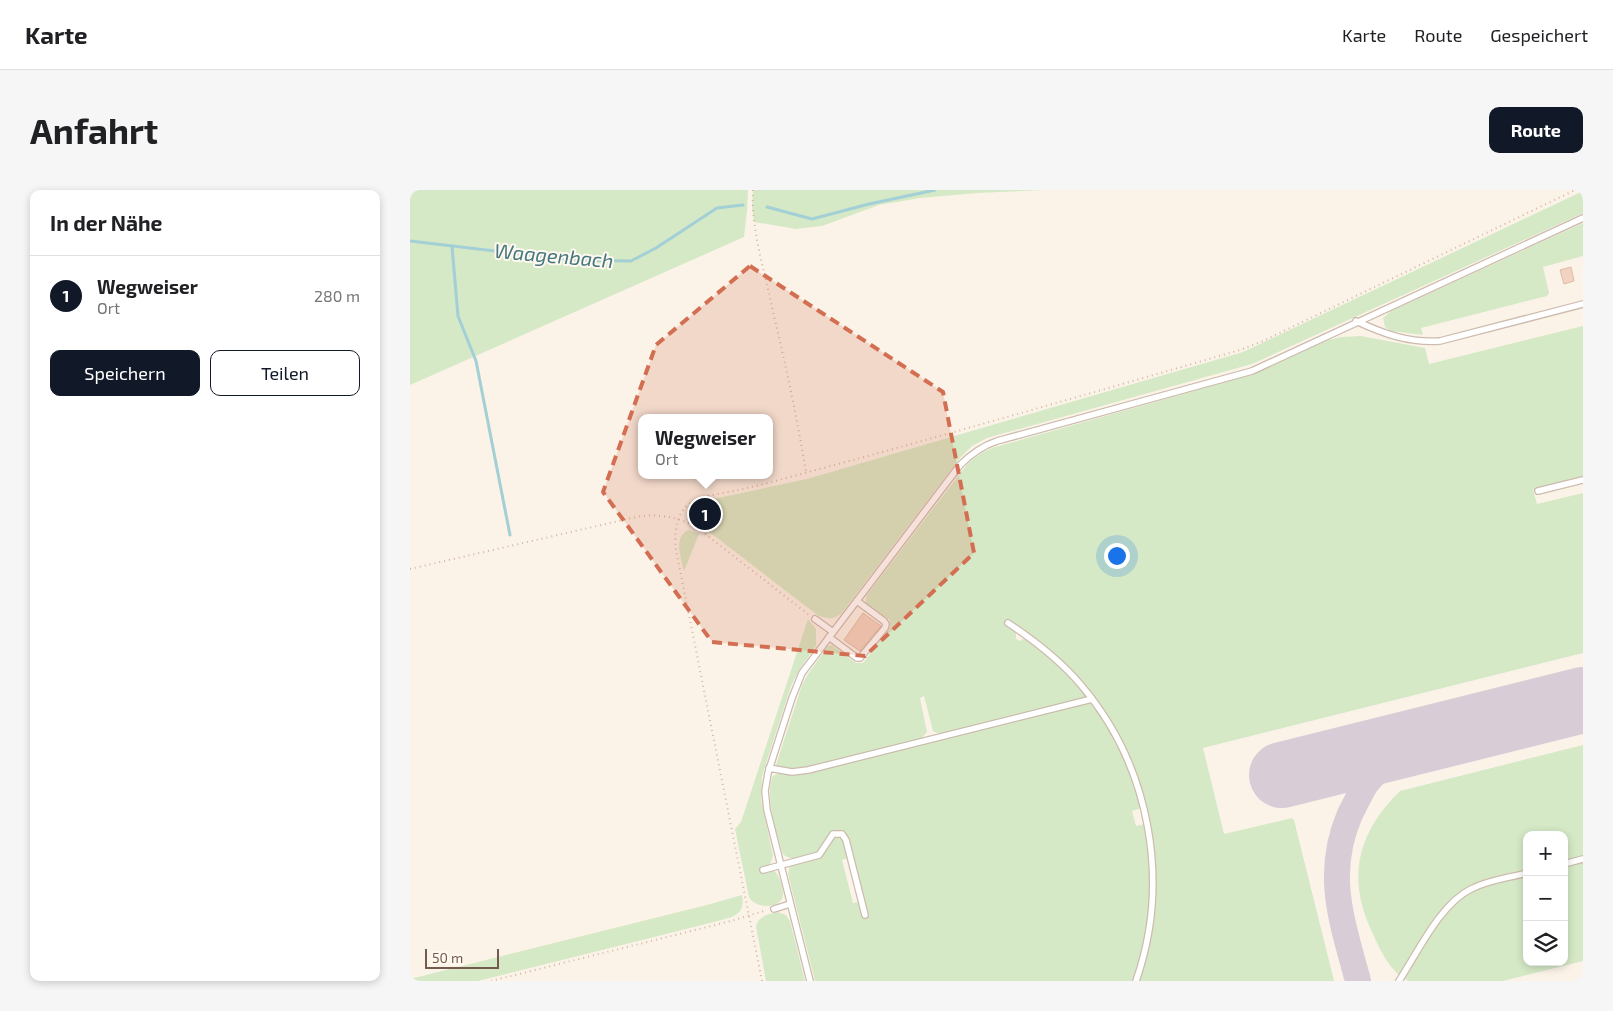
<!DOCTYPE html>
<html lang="de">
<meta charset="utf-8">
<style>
body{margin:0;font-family:"Exo 2",sans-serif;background:#f6f6f6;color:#202124}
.controls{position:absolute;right:15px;bottom:15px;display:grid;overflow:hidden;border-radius:10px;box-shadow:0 2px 8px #0003}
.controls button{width:45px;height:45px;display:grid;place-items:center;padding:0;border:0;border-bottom:1px solid #e0e0e0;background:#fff;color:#202124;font:25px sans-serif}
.scale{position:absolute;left:15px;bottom:12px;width:74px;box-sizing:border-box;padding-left:5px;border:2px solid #745a4d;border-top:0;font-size:14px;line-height:18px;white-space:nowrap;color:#745a4d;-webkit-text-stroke:4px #fef8ee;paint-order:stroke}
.you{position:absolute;left:706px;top:365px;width:18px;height:18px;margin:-12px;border:4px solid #fff;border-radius:50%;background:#1a73e8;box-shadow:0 0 0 8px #1a73e833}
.badge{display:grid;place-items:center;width:32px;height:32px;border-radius:50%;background:#111827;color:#fff;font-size:16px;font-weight:700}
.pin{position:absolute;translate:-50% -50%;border:2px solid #fff;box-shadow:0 1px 5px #0006}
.popup{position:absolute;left:228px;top:224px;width:135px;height:65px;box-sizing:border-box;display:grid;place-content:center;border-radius:10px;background:#fff;filter:drop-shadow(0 1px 4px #0005);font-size:16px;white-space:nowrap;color:#757577}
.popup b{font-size:19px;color:#202124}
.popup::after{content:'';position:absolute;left:50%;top:100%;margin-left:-10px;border:10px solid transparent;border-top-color:#fff}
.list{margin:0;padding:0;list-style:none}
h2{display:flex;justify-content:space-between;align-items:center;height:65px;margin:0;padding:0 20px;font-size:21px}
h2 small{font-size:16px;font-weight:400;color:#757577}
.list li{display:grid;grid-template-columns:32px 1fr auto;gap:15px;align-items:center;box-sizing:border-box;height:80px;padding:0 20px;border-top:1px solid #e0e0e0}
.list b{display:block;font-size:19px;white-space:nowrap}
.list p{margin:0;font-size:16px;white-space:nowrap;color:#757577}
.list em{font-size:16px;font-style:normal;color:#757577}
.actions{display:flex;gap:10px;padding:15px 20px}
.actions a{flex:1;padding:11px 0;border:1px solid #111827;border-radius:10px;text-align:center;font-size:18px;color:#111827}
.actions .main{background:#111827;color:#fff}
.icon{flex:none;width:28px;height:28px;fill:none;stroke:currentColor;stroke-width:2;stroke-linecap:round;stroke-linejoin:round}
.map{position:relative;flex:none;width:1173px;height:791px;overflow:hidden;border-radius:10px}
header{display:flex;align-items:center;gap:30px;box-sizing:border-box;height:70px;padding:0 25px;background:#fff;border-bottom:1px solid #e0e0e0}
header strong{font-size:24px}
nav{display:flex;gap:28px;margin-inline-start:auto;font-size:18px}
.intro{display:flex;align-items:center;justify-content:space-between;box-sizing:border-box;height:120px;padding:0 30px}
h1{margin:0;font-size:35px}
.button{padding:12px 22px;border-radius:10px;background:#111827;color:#fff;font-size:18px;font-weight:700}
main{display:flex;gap:30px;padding:0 30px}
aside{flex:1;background:#fff;border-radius:10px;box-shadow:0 2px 8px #0003}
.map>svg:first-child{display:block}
.green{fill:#d5e9c6}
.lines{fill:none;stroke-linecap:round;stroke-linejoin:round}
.stream{stroke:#a3cfd6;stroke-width:3}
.taxiway{stroke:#d8ccd6;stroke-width:26}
.runway{stroke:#d8ccd6;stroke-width:66}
.building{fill:#f0d3c0;stroke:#e2b9a2}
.service-casing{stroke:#cdbbae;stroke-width:8}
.path{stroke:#d5b6a3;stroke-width:2;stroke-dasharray:1 4;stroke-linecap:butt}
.service{stroke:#fff;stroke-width:5.5}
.marked{fill:#d46e52;fill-opacity:0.2;stroke:#d46e52;stroke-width:4;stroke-dasharray:10 6;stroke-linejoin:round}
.labels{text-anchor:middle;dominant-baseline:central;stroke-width:4;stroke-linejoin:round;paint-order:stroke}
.water-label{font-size:20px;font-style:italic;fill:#44777f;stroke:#fef8ee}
</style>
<header>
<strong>Karte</strong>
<nav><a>Karte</a><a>Route</a><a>Gespeichert</a></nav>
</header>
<div class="intro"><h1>Anfahrt</h1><a class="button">Route</a></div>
<main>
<aside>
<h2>In der Nähe<small></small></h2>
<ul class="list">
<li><span class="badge">1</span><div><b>Wegweiser</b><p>Ort</p></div><em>280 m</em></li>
</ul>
<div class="actions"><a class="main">Speichern</a><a>Teilen</a></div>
</aside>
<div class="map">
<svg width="1173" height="791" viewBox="0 0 1173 791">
<rect width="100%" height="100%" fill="#fbf3e8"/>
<g class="green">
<polygon points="0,0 338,0 337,21 334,47 0,195"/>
<polygon points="343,0 635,0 567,3 510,8 469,15 412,36 386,39 344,32 342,17"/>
<path d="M 1173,1 L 1173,23 L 842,174 L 577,248 L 562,256 L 550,268 L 431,424 C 423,430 414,429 406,424 L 280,327 C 278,317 286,313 294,311 L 397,289 L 833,162 Z"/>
<polygon points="1173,33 1173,66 1133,77 1139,103 1137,106 1011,138 1013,145 981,141 975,137 973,128 981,121"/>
<path d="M 1173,136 L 1173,287 L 1123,300 L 1127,314 L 1173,303 L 1173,463 L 793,558 L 814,644 L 882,628 L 884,630 L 924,791 L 727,791 C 762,692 743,576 673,495 C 652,470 626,450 599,431 L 596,434 L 606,442 L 606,449 L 610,451 L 613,449 C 630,451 665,492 677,506 L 676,508 L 532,545 L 523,541 L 514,506 L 510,508 L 517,542 L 510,550 L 395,579 L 373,579 L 366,575 L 392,495 L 398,484 L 418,456 L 422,455 L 446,473 L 453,473 L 480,438 L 480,430 L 456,413 L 456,406 L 555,277 C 563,268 571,263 582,258 L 830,188 L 852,180 L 918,150 L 931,147 L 951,146 L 1015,158 L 1019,174 Z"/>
<path d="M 278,340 L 289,344 L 274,381 C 271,368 263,347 278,340 Z"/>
<path d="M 398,429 L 406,439 L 406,456 L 389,480 L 381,496 L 352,586 L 351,609 L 363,666 L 360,675 C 362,680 364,680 367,684 C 370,688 373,699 373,704 C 373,719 346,720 339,707 L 325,639 L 331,632 Z"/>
<path d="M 676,513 L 683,514 C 707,547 719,580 732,618 L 722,621 L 726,636 L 735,634 C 744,686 741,741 723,791 L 405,791 L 378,684 L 380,676 L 411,666 L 424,647 L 431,646 L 438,668 L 432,670 L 443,713 L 448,712 L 452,728 L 458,726 L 438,650 L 430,641 C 423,648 415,659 406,663 C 397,667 380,672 373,664 C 367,644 354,605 363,586 L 367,584 L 394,584 Z"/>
<path d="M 1173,555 L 1173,666 L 1154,671 L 1154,645 L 1117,645 L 1117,680 C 1083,688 1060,691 1034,717 L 990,786 C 977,774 970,760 963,744 C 936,689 947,643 990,601 Z"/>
<path d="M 1173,672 L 1173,771 L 1093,791 L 998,791 L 995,789 C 1011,763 1034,716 1061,702 C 1078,693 1099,691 1117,686 L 1117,772 L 1154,772 L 1154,677 Z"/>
<path d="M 332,705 C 336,727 321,727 304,732 L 68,791 L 0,791 L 0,789 L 297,715 Z"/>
<path d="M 368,722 L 376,725 L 380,731 L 395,791 L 356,791 L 346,736 C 349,726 358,724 368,722 Z"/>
</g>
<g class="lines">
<g class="stream">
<polyline points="357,17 402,29 459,14 525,0"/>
<polyline points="0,51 163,70 221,71 246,58 307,18 333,15"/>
<polyline points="42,56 48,126 66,171 100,345"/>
</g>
<path class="taxiway" d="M 948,791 C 932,731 914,684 940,624 C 945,615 950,603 956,594 C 971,574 995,561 1016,549"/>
<polyline class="runway" points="872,585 1173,510"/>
</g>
<g class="building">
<polygon points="1161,77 1164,91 1154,94 1150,80"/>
<polygon points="453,423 471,436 450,461 434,450"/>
</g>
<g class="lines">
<defs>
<g id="service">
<path d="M 946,131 C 974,144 999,153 1030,151 L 1173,114"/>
<polyline points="1128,301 1173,290"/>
<polyline points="405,429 423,442"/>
<path d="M 598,433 C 625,451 650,470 671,495 C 740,576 761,691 726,791"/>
<polyline points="419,447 447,468 450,468 475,438 476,434 474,431 447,411"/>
<polyline points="359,578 382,582 398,580 682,509"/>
<polyline points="1154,674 1173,669"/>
<polyline points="353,680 409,665 423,644 432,644 436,650 455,725"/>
<polyline points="364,719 380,714"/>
<path d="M 400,791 L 357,620 L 355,601 L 358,583 L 382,508 L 392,483 L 550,275 C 561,264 572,256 587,251 L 842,181 L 1173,28"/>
<path d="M 989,791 C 1008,762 1030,714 1061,699 C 1078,690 1098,688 1117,683"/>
</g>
</defs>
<use href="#service" class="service-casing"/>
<g class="path">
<path d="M 343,0 C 341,39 354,79 362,117 C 375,172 387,227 396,282"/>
<path d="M 0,379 L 226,327 C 248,323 270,327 289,339 L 399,425"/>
<polyline points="81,791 321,731 357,720"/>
<path d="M 352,791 L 266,360 C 264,344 266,321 282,312 C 296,304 317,303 333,299 C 367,291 401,281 436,272 C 567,236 699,198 830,160 L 853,151 L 1165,0"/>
</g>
<use href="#service" class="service"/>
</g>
<path class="marked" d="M 340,76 L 533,202 L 564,363 L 455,466 L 302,452 L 193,302 L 246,155 Z"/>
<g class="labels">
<g class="water-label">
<text transform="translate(144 65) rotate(5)">Waagenbach</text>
</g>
</g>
</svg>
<div class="controls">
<button>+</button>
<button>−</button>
<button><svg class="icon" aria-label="layers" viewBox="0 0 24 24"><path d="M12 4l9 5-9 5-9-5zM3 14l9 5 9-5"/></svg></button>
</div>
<div class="scale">50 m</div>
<div class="you"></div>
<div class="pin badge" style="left:295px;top:324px">1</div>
<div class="popup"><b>Wegweiser</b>Ort</div>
</div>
</main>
